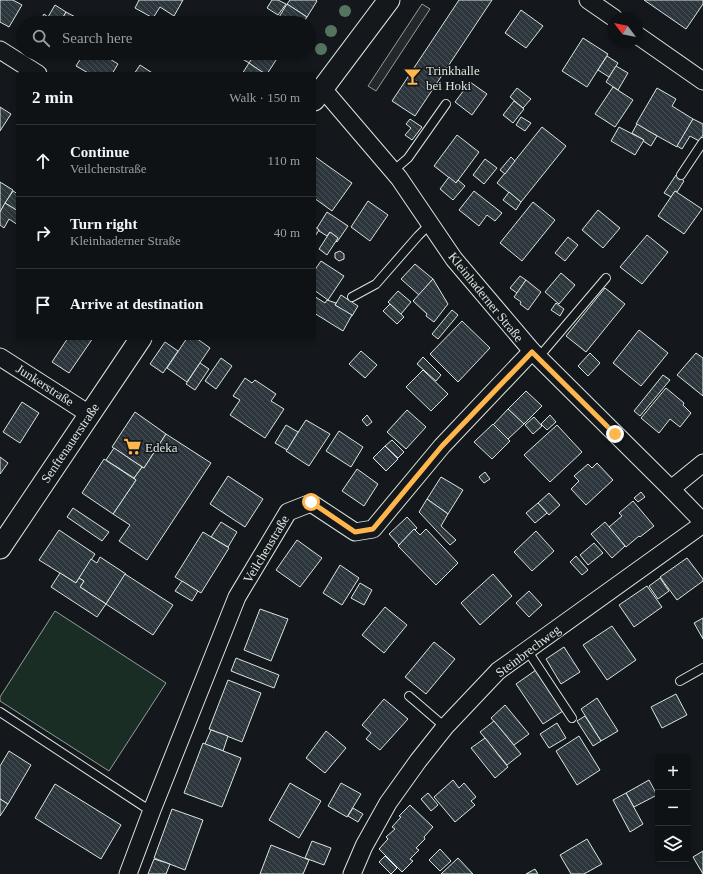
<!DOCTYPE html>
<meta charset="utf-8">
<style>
body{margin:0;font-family:"Times New Roman",serif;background:#1d2022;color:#f1f3f6}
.controls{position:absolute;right:12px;bottom:12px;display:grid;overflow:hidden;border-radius:4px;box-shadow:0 2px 6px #0003}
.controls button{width:36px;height:36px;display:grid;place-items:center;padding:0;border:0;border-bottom:1px solid #2f3234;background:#0f1215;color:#f1f3f6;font:20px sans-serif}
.compass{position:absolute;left:607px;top:12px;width:36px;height:36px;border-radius:50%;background:#0f1215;box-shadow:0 2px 6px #0003;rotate:302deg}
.stop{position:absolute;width:12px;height:12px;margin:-9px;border:3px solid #ffb74d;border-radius:50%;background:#fff}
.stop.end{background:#ffb74d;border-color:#fff;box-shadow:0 1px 4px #0008}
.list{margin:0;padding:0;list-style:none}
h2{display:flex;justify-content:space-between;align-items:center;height:52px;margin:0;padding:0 16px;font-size:17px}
h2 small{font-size:13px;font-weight:400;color:#9b9ea0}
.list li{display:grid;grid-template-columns:26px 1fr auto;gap:12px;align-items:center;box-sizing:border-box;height:72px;padding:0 16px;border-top:1px solid #2f3234}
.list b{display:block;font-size:15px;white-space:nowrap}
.list p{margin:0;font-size:13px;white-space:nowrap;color:#9b9ea0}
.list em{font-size:13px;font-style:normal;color:#9b9ea0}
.icon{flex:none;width:22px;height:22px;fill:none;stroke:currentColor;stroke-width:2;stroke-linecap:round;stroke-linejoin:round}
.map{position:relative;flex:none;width:703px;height:874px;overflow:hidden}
.search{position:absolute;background:#0f1215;box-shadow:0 2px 6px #0003;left:16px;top:16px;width:300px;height:44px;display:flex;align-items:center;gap:10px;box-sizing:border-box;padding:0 14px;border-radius:22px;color:#9b9ea0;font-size:15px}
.panel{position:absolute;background:#0f1215;box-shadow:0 2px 6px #0003;left:16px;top:72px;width:300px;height:268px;border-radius:4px}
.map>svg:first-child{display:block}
.pitch{fill:#1a2d24;stroke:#939e99}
.parking{fill:#24282b;stroke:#939e99}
.building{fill:url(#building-back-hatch);stroke:#d8e6dc}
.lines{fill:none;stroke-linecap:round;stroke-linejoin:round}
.service-casing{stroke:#d8e6dc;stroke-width:10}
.minor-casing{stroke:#d8e6dc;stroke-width:19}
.tertiary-casing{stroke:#d8e6dc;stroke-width:23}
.service{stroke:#14181c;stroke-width:8}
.minor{stroke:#14181c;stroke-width:17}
.tertiary{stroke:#14181c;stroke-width:21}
.tree{fill:#55745f}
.route{stroke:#ffb74d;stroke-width:5}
.labels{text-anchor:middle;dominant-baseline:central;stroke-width:3;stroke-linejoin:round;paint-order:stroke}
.poi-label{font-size:13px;fill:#d8e6dc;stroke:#14181c;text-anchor:start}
.street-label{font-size:13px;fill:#d8e6dc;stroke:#14181c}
</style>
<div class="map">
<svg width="703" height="874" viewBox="0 0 703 874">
<defs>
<pattern id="building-back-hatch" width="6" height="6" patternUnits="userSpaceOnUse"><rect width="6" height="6" fill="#2c363c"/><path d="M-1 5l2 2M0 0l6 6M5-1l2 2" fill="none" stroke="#4a5358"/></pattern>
</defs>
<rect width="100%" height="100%" fill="#14181c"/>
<polygon class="pitch" points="55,611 166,683 109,771 0,701 0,697"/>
<polygon class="parking" points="422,4 430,9 376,91 368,86"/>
<g class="building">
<polygon points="0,0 13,0 22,5 9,27 0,22"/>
<polygon points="139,0 183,0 174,16 160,7 153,18 135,8"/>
<polygon points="272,0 278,0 286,4 278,15 267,8"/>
<polygon points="290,0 316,0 317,1 307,17 287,4"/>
<polygon points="459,0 492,0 415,116 392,101"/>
<polygon points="644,0 703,0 703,4 686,29"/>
<polygon points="287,4 307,17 303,23 278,23 276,22"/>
<polygon points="55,5 66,12 60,23 39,23 44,14 48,17"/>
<polygon points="521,10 543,26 526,48 505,33"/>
<polygon points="66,12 79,19 77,23 60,23"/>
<polygon points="583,38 608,54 587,87 562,71"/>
<polygon points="53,53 64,53 61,58"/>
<polygon points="84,53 100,53 118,64 112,74 90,74 76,66"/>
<polygon points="235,53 249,53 254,56 249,63 234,54"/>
<polygon points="256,53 272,53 278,57 267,74 265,74 249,63"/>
<polygon points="607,56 618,63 609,77 598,70"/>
<polygon points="249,63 265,74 242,74"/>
<polygon points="140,65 154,74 134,74"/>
<polygon points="616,66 628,73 618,90 606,82"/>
<polygon points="470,82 487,94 472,115 455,102"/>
<polygon points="613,87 633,100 615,127 595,114"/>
<polygon points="517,88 531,99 523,108 510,97"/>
<polygon points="657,88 676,99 672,106 693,119 677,147 636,124"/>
<polygon points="514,101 524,109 513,123 503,115"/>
<polygon points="0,107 11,114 0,131"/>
<polygon points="521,117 531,123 525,131 516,125"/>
<polygon points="410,119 422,127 412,140 405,135 411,128 406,124"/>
<polygon points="693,119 703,124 703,135 699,141 690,136 682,149 677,146"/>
<polygon points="637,124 657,136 651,146 643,141 644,140 632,133"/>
<polygon points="542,127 566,146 521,202 497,183"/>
<polygon points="619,127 644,140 635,155 611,141"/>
<polygon points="457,135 479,152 456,183 434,166"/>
<polygon points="314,156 352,183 332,211 314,198"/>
<polygon points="511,157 515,161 505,174 500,170"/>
<polygon points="485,159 497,168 484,184 473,175"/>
<polygon points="676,175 684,181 677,192 675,191 671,197 664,193"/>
<polygon points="449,177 456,183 458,180 465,186 453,200 440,189"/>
<polygon points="0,182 13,190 0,212"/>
<polygon points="13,191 18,194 18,211 5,203"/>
<polygon points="474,191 502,213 495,221 487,215 479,226 459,210"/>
<polygon points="675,191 702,209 684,234 658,216"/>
<polygon points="509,192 521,202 516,210 503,200"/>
<polygon points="368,201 388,215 370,241 351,227"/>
<polygon points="533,202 555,220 522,261 500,243"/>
<polygon points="5,203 18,211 18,225 9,219 4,228 0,225 0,212"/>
<polygon points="598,210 620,228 603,248 582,230"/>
<polygon points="327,212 348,226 337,242 336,241 338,238 330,232 327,236 319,231 319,230 317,228"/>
<polygon points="314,226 319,230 314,238"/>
<polygon points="330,232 338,238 327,255 319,249"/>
<polygon points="647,235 668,252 642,284 620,267"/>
<polygon points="568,237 578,245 565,261 555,253"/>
<polygon points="340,251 344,254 344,259 339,261 335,258 335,253"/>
<polygon points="321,261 344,276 328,300 314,290 314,271"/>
<polygon points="415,264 433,279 419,295 401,279"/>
<polygon points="561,273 575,285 559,304 545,292"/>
<polygon points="520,276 526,280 517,293 510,288"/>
<polygon points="433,279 448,304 434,322 426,316 427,314 413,301"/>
<polygon points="526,280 541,292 528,310 520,304 521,302 514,297"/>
<polygon points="605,288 625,304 586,352 566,336"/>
<polygon points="398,291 411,302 401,314 388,302"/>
<polygon points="341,295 358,306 352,316 335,305"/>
<polygon points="314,296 325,303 327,300 336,303 335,305 352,315 343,331 314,313"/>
<polygon points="556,303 564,309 560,316 551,310"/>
<polygon points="390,304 404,317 397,324 383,311"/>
<polygon points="452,310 458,315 438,339 432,334"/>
<polygon points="462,321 490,348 458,382 430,354"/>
<polygon points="639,330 668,353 641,386 613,363"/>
<polygon points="68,338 93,338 69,373 52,362"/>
<polygon points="187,338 196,338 210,348 187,382 167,368"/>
<polygon points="165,342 178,351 163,373 150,364"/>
<polygon points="361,351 377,365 365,378 349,364"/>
<polygon points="590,353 600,363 588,376 578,366"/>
<polygon points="696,353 703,358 703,396 677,375"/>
<polygon points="423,357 441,375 436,381 417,364"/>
<polygon points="221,358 232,366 216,389 205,381"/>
<polygon points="200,363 209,369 195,390 186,384"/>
<polygon points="423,370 448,394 431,411 406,387"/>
<polygon points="663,375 670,380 640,416 634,411"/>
<polygon points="245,378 252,383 255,380 276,394 271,401 284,409 265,438 230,415 240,400 233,396"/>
<polygon points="666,388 684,403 683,405 691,413 680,427 670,419 659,433 641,418"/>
<polygon points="526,391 542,406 524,424 508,409"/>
<polygon points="22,402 39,413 20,443 3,432"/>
<polygon points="508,409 524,424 508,439 493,425"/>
<polygon points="407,410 426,427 406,449 387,432"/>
<polygon points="135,412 166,434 144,468 112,447"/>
<polygon points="367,415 372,422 367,426 362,420"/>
<polygon points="550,415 556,422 547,430 541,424"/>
<polygon points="534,417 542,426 533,434 525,425"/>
<polygon points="306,420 330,434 309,466 286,451"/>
<polygon points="493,424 510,441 492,459 474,442"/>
<polygon points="286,425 298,432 287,450 275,443"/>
<polygon points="557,425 582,452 550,482 524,455"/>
<polygon points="339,431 363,447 351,467 326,451"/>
<polygon points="166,434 211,463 147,560 119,541 130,525 113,514 136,480 134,478 142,467 144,468"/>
<polygon points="392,440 404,452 398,458 385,446"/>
<polygon points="385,446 398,459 386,471 373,458"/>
<polygon points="114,448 142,467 134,478 106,460"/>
<polygon points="0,457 8,463 0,474"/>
<polygon points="104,459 136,480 113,514 82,493"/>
<polygon points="597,463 613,480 586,505 571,489 579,481 574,476 588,464 592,468"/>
<polygon points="357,469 378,484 364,506 342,491"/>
<polygon points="485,472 490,479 484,483 479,477"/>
<polygon points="228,476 263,499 245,527 210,504"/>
<polygon points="441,477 463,490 448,514 427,499"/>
<polygon points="641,492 645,497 638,502 634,498"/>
<polygon points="549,493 560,505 549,515 538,503"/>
<polygon points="427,499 448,514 441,526 456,540 450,545 419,512"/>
<polygon points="633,501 654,526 640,537 639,536 626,547 609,527 622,516 619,513"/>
<polygon points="538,503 547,513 535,523 526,513"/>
<polygon points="73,508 109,532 102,541 67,517"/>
<polygon points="407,517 417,528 415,530 414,529 399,545 389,534"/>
<polygon points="221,522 237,532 228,547 211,537"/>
<polygon points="605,522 625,546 612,558 591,534"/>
<polygon points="414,529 420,535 426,529 458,563 436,585 398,546"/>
<polygon points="59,530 95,554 76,583 39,560"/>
<polygon points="536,531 554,551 532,571 514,552"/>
<polygon points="203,532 229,548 201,593 175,577"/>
<polygon points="297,540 322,558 300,587 276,570"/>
<polygon points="594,543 603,553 588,565 580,555"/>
<polygon points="576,556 588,570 582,575 570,562"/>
<polygon points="100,557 126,574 106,604 80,587 84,581 79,578 91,559 97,563"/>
<polygon points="687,558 703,579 703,581 677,600 660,577"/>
<polygon points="340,565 359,578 342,605 323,593"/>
<polygon points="60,573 76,583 79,578 84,581 80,587 106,604 97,617 51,587"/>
<polygon points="125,574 173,605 153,635 106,604"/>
<polygon points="493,574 512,596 480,625 461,603"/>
<polygon points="660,578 669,591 658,599 649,586"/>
<polygon points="182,581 198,591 192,601 175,591"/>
<polygon points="360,583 372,590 364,605 351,598"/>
<polygon points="647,586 662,607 634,627 619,605"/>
<polygon points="529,591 542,605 529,617 516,603"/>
<polygon points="385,607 407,625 384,653 362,635"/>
<polygon points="260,609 288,619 271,661 244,650"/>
<polygon points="703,618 703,639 694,623"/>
<polygon points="612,626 636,660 607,680 583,645"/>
<polygon points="434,642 455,659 426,694 405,677"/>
<polygon points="564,647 580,672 561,684 546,659"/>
<polygon points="236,658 279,675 274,688 231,671"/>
<polygon points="536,670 563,711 543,724 516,684"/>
<polygon points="228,680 261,693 242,742 209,729"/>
<polygon points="676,694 687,715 662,728 651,707"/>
<polygon points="597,698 618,731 601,741 581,709"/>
<polygon points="384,699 408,719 380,750 366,739 371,733 362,725"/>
<polygon points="505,705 529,734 514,745 491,718"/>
<polygon points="585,716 601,741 593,746 577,721"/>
<polygon points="494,721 521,754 507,765 480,732"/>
<polygon points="557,723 566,738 549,748 540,734"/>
<polygon points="211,730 228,736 223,751 205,744"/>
<polygon points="326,731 346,748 325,773 306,758"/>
<polygon points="579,736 600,770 577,785 556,751"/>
<polygon points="485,738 508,767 495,778 471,748"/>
<polygon points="203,743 241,758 222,807 184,793"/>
<polygon points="9,751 31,765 8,804 0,799 0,766"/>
<polygon points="453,780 459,788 464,783 476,797 471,801 475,805 455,822 434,797"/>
<polygon points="649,780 657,795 634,807 626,793"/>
<polygon points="290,783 321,801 299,838 269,820"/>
<polygon points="341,783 361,794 347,817 328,806"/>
<polygon points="55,784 121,825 101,859 35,818"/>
<polygon points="428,793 438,805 431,811 421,799"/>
<polygon points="626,793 643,824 630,832 613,800"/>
<polygon points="0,799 8,804 0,816"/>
<polygon points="410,805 433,827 424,837 425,839 416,848 419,850 410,859 413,861 402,872 379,849 388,839 386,837 395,829 392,827 401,817 399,816"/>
<polygon points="353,808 363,814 358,822 348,816"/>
<polygon points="172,809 203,820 185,870 154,858"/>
<polygon points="587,839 602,864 584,874 571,874 560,855"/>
<polygon points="312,841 331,848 324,865 305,858"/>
<polygon points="271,845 309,860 303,874 260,874"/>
<polygon points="440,849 451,861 440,871 429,860"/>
<polygon points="703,851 703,874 693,857"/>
<polygon points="385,856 397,868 391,874 379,862"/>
<polygon points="458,858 473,874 441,874"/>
<polygon points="154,859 170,864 166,874 148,874"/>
<polygon points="535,869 538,874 526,874"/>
</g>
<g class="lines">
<defs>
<g id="service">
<polyline points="393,171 408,158 446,104"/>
<polyline points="681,175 703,142"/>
<polyline points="352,297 376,284 418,236 430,224"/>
<polyline points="538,358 606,278"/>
<polyline points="527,650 572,718"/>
<polyline points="680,681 703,668"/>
<polyline points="409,696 445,727"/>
<polyline points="0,712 143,806 152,810"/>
</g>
<g id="minor">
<polyline points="588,0 614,18"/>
<polyline points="637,35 703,81"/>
<polyline points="0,50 38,74"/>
<polyline points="323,89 399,178 454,259 532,351 671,489 703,522"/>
<polyline points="0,357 89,414"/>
<polyline points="671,489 703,463"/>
<polyline points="128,874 152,810 237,597 288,512 311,503 355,532 373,529 442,446 532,351"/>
<polyline points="352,874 364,846 388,803 418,761 445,727 498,671 703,524"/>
</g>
<g id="tertiary">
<polyline points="314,100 389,0"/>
<polyline points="0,548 141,338"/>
</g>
</defs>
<use href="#service" class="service-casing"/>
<use href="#minor" class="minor-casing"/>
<use href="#tertiary" class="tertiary-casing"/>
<use href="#service" class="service"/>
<use href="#minor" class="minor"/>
<use href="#tertiary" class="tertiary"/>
</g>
<g class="tree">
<circle cx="345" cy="11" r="6"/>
<circle cx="331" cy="31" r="6"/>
<circle cx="321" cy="49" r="6"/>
</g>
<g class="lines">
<polyline class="route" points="311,502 355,532 373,529 442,446 532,352 615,434"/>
</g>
<defs>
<symbol id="bar-bare" viewBox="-9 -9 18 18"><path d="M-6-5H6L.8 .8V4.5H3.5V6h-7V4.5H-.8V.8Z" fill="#ffb74d" stroke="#14181c" stroke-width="2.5" paint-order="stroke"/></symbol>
<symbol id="supermarket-bare" viewBox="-9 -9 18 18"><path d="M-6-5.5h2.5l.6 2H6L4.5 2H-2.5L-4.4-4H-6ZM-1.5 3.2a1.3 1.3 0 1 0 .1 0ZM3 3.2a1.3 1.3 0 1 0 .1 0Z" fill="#ffb74d" stroke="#14181c" stroke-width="2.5" paint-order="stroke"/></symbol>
</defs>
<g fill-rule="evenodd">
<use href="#bar-bare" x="400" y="64" width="25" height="25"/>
<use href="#supermarket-bare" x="120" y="434" width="25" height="25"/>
</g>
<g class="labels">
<g class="poi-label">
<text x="426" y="70">Trinkhalle<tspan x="426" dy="15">bei Hoki</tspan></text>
<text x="145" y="447">Edeka</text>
</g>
<g class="street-label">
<text transform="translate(486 297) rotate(51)">Kleinhaderner Straße</text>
<text transform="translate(45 385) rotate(33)">Junkerstraße</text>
<text transform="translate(70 443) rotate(-56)">Senftenauerstraße</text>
<text transform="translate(266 549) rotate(-59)">Veilchenstraße</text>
<text transform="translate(528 651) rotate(-37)">Steinbrechweg</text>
</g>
</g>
</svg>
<div class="controls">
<button>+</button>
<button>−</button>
<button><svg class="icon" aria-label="layers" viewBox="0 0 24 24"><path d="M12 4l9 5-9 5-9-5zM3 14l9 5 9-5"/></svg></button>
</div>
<svg class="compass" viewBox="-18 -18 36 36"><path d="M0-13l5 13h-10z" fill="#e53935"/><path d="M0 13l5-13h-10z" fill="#9b9ea0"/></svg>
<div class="stop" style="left:311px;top:502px"></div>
<div class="stop end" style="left:615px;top:434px"></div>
<div class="search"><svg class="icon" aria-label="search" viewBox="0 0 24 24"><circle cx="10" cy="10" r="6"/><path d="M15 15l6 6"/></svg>Search here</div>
<section class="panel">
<h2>2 min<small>Walk · 150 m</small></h2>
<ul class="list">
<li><svg class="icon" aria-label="ahead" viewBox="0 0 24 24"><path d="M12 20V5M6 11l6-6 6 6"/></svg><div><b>Continue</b><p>Veilchenstraße</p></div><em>110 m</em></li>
<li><svg class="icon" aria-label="right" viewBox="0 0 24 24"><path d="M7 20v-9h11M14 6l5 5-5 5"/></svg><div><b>Turn right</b><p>Kleinhaderner Straße</p></div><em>40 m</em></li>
<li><svg class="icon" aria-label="arrive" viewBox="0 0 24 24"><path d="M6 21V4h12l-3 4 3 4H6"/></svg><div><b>Arrive at destination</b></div></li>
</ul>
</section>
</div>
